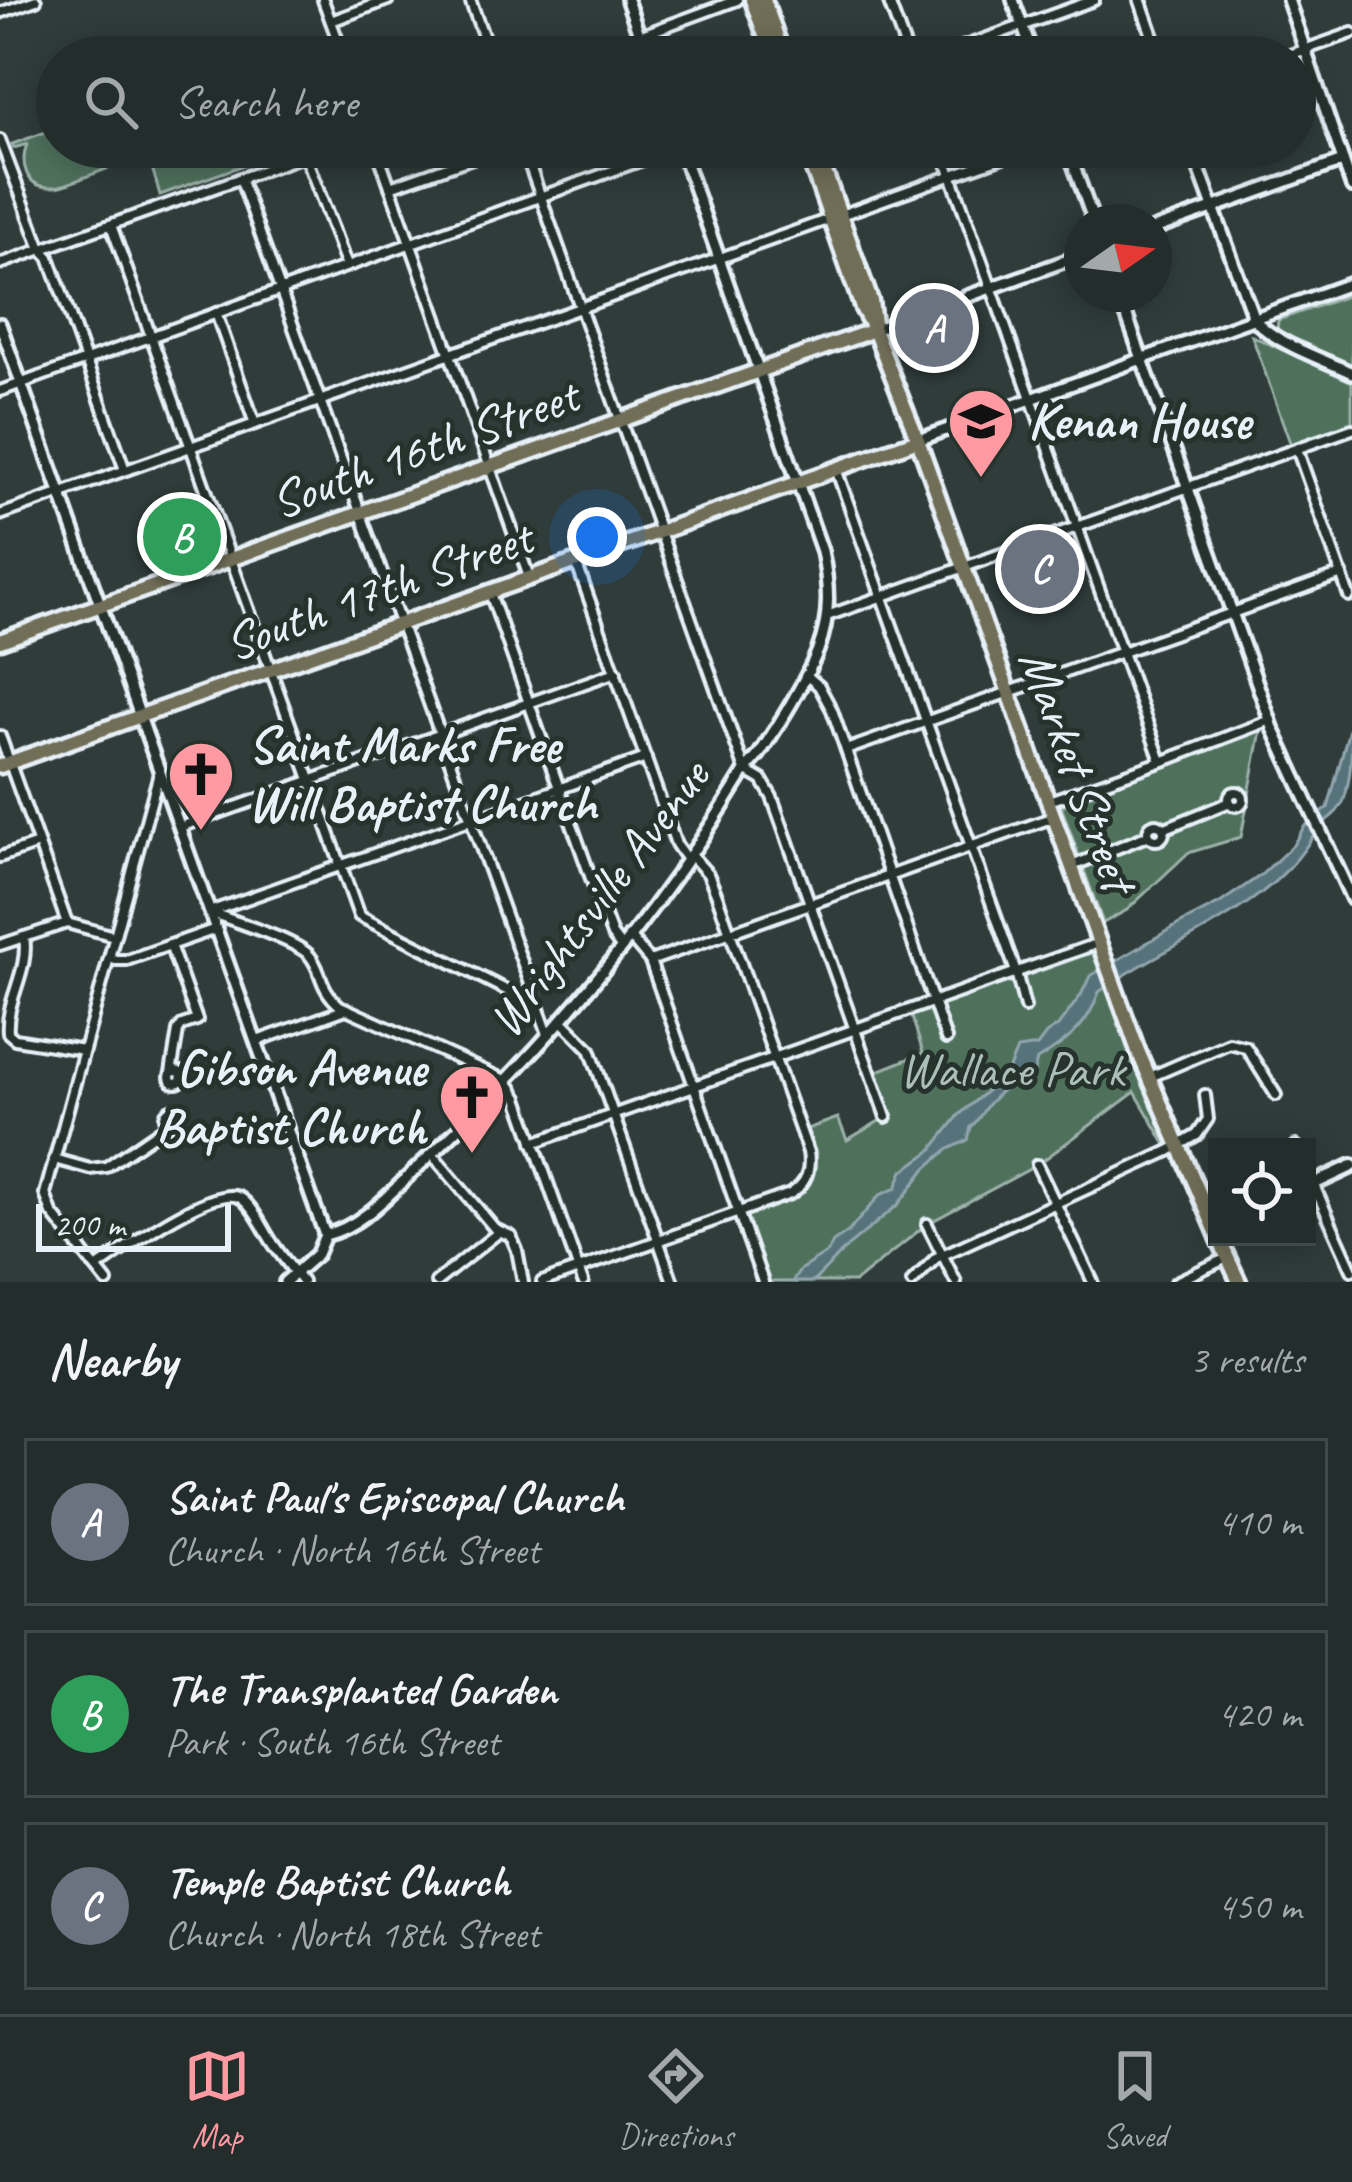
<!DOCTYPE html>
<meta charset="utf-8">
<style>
body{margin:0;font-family:Caveat,sans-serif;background:#2f3938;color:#f1f3f6}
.controls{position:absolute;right:36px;bottom:36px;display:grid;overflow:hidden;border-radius:0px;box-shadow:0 6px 30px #0003}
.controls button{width:108px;height:108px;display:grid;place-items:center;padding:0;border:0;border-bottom:3px solid #404948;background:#232d2c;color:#f1f3f6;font:60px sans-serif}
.compass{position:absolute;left:1064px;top:204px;width:108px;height:108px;border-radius:50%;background:#232d2c;box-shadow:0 6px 30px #0003;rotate:76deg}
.scale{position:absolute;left:36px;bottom:30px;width:195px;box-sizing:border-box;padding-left:12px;border:6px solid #e8f1f8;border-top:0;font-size:33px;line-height:42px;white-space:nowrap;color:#e8f1f8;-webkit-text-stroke:9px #26332d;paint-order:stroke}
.you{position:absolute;left:597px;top:537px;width:42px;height:42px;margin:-30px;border:9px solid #fff;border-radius:50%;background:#1a73e8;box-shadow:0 0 0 18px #1a73e833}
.badge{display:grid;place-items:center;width:78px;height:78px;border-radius:50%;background:#ff9aa2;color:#fff;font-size:39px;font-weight:700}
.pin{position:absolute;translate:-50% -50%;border:6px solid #fff;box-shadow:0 3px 12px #0006}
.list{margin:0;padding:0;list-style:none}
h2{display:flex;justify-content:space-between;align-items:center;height:156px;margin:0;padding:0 48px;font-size:51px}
h2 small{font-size:39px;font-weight:400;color:#a3a8a9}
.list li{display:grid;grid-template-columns:78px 1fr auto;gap:36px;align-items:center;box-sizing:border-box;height:168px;margin:0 24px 24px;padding:0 24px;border:3px solid #404948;border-radius:0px}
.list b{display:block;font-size:45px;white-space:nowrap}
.list p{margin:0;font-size:39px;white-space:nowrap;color:#a3a8a9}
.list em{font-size:39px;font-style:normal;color:#a3a8a9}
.icon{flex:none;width:66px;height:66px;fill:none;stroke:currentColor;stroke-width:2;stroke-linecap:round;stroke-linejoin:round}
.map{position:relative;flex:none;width:1352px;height:1282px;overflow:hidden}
.search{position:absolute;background:#232d2c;box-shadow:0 6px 30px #0003;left:36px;right:36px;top:36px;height:132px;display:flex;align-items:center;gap:30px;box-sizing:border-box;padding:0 42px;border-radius:66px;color:#a3a8a9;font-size:45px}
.sheet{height:732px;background:#232d2c}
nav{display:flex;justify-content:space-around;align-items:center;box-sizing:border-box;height:168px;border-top:3px solid #404948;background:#232d2c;font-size:33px;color:#a3a8a9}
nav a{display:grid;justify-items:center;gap:6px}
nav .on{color:#ff9aa2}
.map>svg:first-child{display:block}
.green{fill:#4f715c;stroke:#9cb1aa;stroke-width:3}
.water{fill:#57737c;stroke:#91a5ae;stroke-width:3}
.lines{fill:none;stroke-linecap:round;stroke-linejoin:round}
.minor-casing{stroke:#e8f1f8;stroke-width:16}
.tertiary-casing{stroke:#e8f1f8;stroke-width:18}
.secondary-casing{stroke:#e8f1f8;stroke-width:20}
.primary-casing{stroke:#e8f1f8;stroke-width:21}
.minor{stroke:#26332d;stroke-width:8}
.tertiary{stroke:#26332d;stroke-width:9}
.secondary{stroke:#26332d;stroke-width:10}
.primary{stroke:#716e59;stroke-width:12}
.labels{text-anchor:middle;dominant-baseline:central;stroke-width:10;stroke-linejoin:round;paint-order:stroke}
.poi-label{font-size:51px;font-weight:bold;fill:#e8f1f8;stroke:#26332d;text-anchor:start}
.street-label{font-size:51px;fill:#e8f1f8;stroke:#26332d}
.park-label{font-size:51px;fill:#abbeba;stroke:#26332d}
</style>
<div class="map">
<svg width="1352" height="1282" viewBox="0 0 1352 1282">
<rect width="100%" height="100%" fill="#2f3c3a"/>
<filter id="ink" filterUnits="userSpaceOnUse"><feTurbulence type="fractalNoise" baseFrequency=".00833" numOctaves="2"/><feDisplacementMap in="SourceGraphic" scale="24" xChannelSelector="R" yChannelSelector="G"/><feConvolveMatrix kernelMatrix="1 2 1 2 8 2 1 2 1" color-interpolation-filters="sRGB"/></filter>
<g filter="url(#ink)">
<g class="green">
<path d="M 57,128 L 57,147 L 124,147 C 121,155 122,158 115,164 C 108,170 96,172 88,176 C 76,180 62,188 50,187 C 25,187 20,163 27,144 L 14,148 L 12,144 Z"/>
<polygon points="146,147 294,147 160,195"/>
<polygon points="1352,294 1352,366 1277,330 1278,320"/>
<polygon points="1252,336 1352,382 1352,423 1291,445"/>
<polygon points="200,504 218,553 163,572 146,521"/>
<polygon points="1262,725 1241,837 1188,853 1127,910 1103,923 1061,806"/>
<path d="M 1090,946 L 1169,1150 L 1135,1092 L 1037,1165 L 927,1224 L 855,1282 L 765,1282 L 738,1212 C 782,1196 798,1200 816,1153 L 807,1129 L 838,1118 L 847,1140 L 886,1117 L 870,1074 L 923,1053 L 910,1010 Z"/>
</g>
<path class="water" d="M 1352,718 C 1352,745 1352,774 1344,800 C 1338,816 1321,821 1314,834 C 1271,911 1168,942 1099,992 C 1088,1026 1067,1042 1037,1060 L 1034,1072 C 1018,1077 1002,1089 990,1102 C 983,1110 979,1120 971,1127 L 968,1140 L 947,1150 L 926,1168 L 898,1205 L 848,1246 L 813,1282 L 792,1282 L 801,1269 L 828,1252 L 833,1242 L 848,1232 L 880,1195 L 896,1188 L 903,1171 L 931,1151 L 959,1115 L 1007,1073 L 1017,1049 L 1037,1046 L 1046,1034 L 1058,1026 L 1081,995 L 1090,976 L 1179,924 L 1220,903 L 1261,875 L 1293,845 L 1304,827 L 1328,808 Z"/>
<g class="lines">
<defs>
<g id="minor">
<polyline points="323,0 344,57"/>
<polyline points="470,0 491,57"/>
<polyline points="888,0 909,57"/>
<polyline points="0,13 36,0"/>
<polyline points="331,21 388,0"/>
<polyline points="582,57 737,0"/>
<polyline points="934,57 1094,0"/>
<polyline points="1284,57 1352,33"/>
<polyline points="0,140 41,249 49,257 125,470"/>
<polyline points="376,147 529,577"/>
<polyline points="523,147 745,770 762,780 772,797 886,1117"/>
<polyline points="941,147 1161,761"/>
<polyline points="305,155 347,266"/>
<polyline points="240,178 548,1034"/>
<polyline points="390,187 504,147"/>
<polyline points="111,225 359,916 514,994 533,995"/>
<polyline points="0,264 329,147"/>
<polyline points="216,313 255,424"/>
<polyline points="0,391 679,147"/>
<polyline points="1297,449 1349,596"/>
<polyline points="836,469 1016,972 1025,1007"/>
<polyline points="0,515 1031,147"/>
<polyline points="576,562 676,844 687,860"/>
<polyline points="490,593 593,884 612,935 621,947"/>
<polyline points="827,616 1352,429"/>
<polyline points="806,675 819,686 832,710 946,1039"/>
<polyline points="0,736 67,923"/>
<polyline points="846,750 1342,574"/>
<circle cx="1236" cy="799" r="7"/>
<polyline points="1049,801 1169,759 1271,720"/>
<circle cx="1156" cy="832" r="8"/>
<polyline points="180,827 616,672"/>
<polyline points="1163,829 1230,802"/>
<polyline points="0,857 38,844"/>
<polyline points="1072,866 1149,835"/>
<polyline points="212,911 646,758"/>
<path d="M 210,912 C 230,920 298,941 310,956 C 323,972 318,987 340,1006 L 507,1081 L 518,1098 L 583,1282"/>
<polyline points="629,936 650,961 763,1282"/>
<path d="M 24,937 C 30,970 5,1001 8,1033 L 15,1039 L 83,1050"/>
<polyline points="0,945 67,923 114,936"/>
<polyline points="170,945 197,1020 182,1025 178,1031 171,1073"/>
<polyline points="110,956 115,960 127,960 216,929"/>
<polyline points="650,961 1054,817"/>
<polyline points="561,1020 590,1049 673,1282"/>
<polyline points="257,1041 346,1009"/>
<circle cx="176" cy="1077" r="6"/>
<polyline points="1150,1077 1229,1043 1246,1047 1276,1095"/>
<circle cx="172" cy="1117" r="7"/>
<polyline points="533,1143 1099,943"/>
<polyline points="1296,1146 1296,1147"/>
<polyline points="432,1154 495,1229 511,1236 517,1250 523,1282"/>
<polyline points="54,1159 90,1169 106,1167 169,1124"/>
<polyline points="1037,1165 1093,1282"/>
<polyline points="1307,1170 1352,1270"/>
<polyline points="927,1224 956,1282"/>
<path d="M 96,1268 C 120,1252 218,1180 242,1199 C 256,1210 264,1231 274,1245 C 283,1258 293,1270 302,1282"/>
<polyline points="107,1282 52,1213 45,1194 159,773"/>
<polyline points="436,1282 499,1232"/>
<path d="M 542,1282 L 790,1194 C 807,1184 811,1170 808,1152 L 716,893 L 708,874 L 691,855"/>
<polyline points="912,1282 936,1258 1169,1151 1197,1135 1208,1119 1205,1095"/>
<polyline points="1176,1282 1227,1258"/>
</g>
<g id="tertiary">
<polyline points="627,0 647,57"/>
<polyline points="1013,0 1034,57"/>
<polyline points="1140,0 1160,57"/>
<polyline points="1288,0 1352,187"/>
<polyline points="1067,147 1094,222"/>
<path d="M 1191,147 L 1254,319 C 1277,345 1321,358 1352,373"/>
<polyline points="1154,229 1343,161"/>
<polyline points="1119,294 1273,728 1352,899"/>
<polyline points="0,324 325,1235"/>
<polyline points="874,330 1082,255"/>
<polyline points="918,440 1352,283"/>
<path d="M 325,1235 C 362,1227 392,1191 419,1166 C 543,1051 655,919 743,774 C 748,766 755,760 760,753 C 781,721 804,685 818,650 C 831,616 829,585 822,551 L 680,147"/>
<polyline points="285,1282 317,1254 325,1235"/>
</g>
<polyline id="secondary" points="1307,1187 1352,1166"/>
<g id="primary">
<polyline points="752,0 773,57"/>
<polyline points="764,0 784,57"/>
<polyline points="805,147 862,308 874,330 918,440 1138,1051 1217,1234"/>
<polyline points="816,147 871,301 874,323"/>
<polyline points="0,641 874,330"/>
<polyline points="0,766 918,440"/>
<polyline points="1218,1237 1239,1282"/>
</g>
</defs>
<use href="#minor" class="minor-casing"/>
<use href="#tertiary" class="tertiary-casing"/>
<use href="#secondary" class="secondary-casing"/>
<use href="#primary" class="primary-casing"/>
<use href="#minor" class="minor"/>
<use href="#tertiary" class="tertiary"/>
<use href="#secondary" class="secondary"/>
<use href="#primary" class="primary"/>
</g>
</g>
<defs>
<symbol id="university-pin" viewBox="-11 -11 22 30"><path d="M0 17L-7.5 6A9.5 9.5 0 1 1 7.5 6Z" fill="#ff9aa2" stroke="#26332d"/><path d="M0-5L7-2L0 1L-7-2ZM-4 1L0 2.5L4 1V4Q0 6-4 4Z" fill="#111"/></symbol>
<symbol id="church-pin" viewBox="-11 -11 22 30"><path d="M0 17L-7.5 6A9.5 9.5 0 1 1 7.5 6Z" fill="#ff9aa2" stroke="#26332d"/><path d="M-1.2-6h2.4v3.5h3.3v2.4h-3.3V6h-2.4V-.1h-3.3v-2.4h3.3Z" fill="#111"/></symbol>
</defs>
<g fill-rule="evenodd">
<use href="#university-pin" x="943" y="383" width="76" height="104"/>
<use href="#church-pin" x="163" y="736" width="76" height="104"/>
<use href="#church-pin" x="434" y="1059" width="76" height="104"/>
</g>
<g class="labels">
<g class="poi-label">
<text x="1028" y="421">Kenan House</text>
<text x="248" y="745">Saint Marks Free<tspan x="248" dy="59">Will Baptist Church</tspan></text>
<text x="426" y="1068" text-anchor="end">Gibson Avenue<tspan x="426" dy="59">Baptist Church</tspan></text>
</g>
<g class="street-label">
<text transform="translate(424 448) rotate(-20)">South 16th Street</text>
<text transform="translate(378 590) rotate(-20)">South 17th Street</text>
<text transform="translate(1078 770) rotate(70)">Market Street</text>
<text transform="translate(598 898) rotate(-53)">Wrightsville Avenue</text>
</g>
<g class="park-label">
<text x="1012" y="1069">Wallace Park</text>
</g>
</g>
</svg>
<div class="controls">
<button><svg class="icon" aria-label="locate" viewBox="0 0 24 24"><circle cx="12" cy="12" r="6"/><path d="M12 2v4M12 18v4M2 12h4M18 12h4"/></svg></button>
</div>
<svg class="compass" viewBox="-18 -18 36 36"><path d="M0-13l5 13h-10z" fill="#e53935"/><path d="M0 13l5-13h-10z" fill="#a3a8a9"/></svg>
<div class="scale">200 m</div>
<div class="you"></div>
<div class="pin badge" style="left:934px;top:328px;background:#6b7280">A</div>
<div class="pin badge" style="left:182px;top:537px;background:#2e9e5b">B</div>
<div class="pin badge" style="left:1040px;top:569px;background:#6b7280">C</div>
<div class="search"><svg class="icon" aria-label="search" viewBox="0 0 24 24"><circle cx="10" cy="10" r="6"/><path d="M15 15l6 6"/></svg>Search here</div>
</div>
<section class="sheet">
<h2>Nearby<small>3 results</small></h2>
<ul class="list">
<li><span class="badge" style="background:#6b7280">A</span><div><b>Saint Paul's Episcopal Church</b><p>Church · North 16th Street</p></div><em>410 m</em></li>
<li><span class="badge" style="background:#2e9e5b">B</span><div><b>The Transplanted Garden</b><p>Park · South 16th Street</p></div><em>420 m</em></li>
<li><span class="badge" style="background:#6b7280">C</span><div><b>Temple Baptist Church</b><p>Church · North 18th Street</p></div><em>450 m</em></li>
</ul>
</section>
<nav>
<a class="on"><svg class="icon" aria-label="map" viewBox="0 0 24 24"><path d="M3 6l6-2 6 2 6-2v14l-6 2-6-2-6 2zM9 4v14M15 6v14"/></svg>Map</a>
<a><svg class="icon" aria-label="directions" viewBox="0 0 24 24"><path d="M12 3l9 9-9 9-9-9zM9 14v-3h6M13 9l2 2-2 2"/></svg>Directions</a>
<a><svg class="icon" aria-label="saved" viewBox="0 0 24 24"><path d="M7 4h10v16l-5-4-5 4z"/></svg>Saved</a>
</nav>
